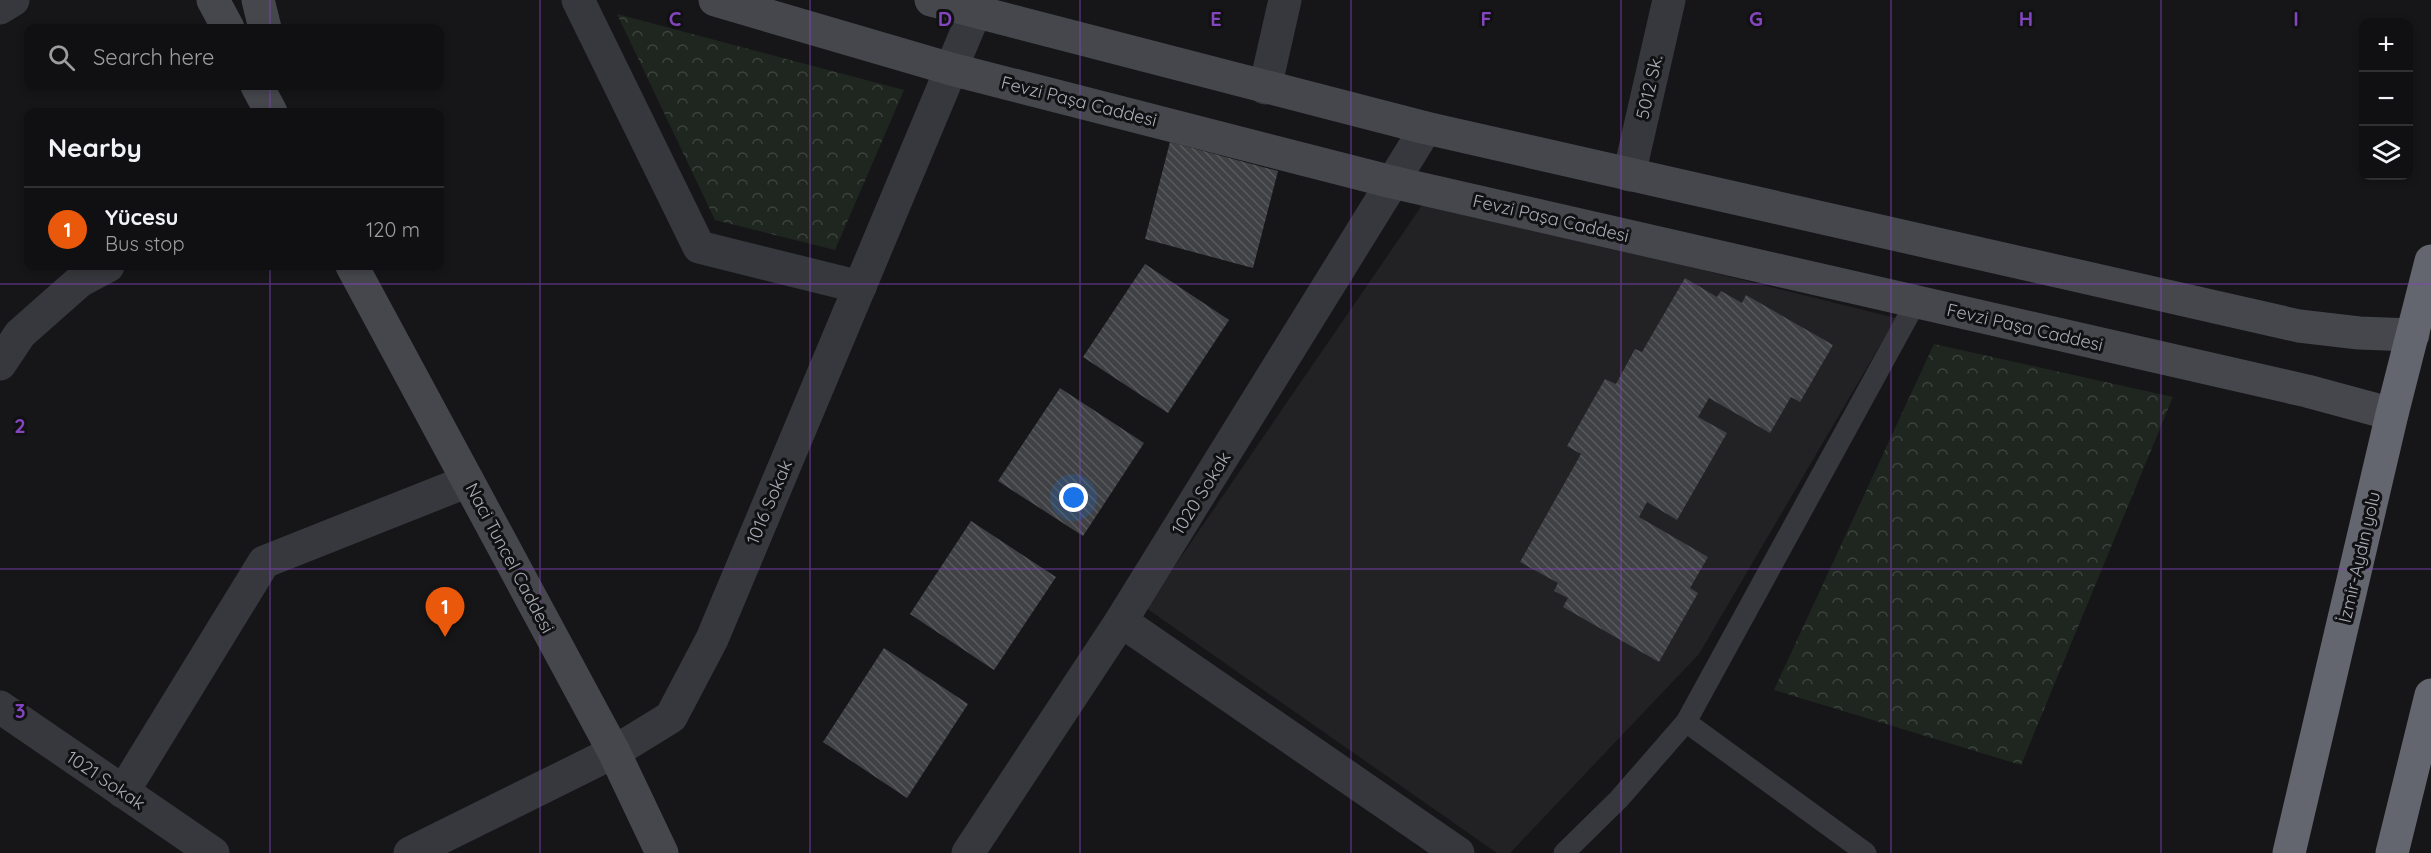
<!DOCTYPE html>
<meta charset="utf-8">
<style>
body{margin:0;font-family:Quicksand,sans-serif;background:#19191b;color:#f1f3f6}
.controls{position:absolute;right:18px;top:18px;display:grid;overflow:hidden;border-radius:12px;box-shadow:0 3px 9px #0003}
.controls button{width:54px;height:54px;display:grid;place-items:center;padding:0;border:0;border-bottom:2px solid #303032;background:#101012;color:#f1f3f6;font:30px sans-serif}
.you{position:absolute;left:1074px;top:498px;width:21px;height:21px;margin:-15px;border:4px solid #fff;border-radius:50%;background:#1a73e8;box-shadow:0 0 0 9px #1a73e833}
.badge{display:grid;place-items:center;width:39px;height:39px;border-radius:50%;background:#ea580c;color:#fff;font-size:20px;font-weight:700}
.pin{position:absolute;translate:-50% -50px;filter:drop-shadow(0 2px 3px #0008)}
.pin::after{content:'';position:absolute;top:32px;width:21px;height:18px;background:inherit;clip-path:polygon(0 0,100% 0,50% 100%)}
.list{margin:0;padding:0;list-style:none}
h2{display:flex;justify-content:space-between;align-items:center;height:78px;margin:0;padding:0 24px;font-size:26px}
h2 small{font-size:20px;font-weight:400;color:#9c9d9f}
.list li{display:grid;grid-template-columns:39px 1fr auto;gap:18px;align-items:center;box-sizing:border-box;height:84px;padding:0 24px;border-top:2px solid #303032}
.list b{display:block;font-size:22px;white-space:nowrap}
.list p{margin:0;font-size:20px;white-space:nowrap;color:#9c9d9f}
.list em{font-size:20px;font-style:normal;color:#9c9d9f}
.icon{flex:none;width:33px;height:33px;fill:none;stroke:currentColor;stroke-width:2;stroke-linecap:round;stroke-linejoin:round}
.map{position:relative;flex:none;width:2431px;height:853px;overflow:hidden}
.search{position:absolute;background:#101012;box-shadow:0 3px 9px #0003;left:24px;top:24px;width:420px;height:66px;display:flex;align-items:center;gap:15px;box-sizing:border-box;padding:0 21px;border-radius:12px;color:#9c9d9f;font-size:22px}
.panel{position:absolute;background:#101012;box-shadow:0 3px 9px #0003;left:24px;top:108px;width:420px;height:162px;border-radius:12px}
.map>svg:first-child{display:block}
.built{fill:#222225}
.forest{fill:url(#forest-crowns)}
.building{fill:url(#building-back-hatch)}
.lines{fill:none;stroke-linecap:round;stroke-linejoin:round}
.lane{stroke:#37383d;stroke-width:21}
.street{stroke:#37383d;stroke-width:33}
.secondary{stroke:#45474d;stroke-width:33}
.highway{stroke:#63666e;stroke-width:33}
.grid{fill:none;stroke:#8446be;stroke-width:1.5;stroke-opacity:0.55}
.labels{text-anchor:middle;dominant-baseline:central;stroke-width:6;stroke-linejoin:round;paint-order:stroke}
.street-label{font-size:18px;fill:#a8adb8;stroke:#111113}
.grid-label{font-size:20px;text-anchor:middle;font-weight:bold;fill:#8446be;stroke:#111113;stroke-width:6;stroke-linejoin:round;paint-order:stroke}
</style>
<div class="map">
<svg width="2431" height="853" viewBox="0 0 2431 853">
<defs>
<pattern id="forest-crowns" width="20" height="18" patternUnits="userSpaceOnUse" patternTransform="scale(1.5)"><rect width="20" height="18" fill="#1e261f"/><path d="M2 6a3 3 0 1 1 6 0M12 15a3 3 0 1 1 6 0" fill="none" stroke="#3c433d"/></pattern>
<pattern id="building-back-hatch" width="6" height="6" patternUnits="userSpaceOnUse" patternTransform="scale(1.5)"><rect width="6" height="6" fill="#404145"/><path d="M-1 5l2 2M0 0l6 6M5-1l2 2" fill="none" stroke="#595a5e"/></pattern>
</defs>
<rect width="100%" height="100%" fill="#161618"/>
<polygon class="built" points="1425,201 1896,318 1699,654 1510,853 1497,853 1146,608"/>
<g class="forest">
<polygon points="617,14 904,90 835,250 715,220"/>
<polygon points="1934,344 2173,397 2021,765 1774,690"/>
</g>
<g class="building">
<polygon points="1170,142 1278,171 1253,268 1145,239"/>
<polygon points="1145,264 1229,320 1168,413 1083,357"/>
<polygon points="1685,278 1717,297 1721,291 1742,303 1746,295 1833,345 1800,402 1791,397 1770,433 1709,398 1698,417 1727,433 1677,520 1647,502 1639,517 1708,557 1690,588 1698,593 1659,662 1563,607 1568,598 1554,591 1558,583 1520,562 1581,454 1567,446 1605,379 1616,384 1635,349 1642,352"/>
<polygon points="1060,388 1144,443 1083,536 998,481"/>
<polygon points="971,521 1056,577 994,670 910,614"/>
<polygon points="884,648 968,704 907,798 823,742"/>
</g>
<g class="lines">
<g class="lane">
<polyline points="1686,722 1866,853"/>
<polyline points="1564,853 1619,799 1686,722 1916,302"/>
</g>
<g class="street">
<polyline points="578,0 699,247 860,287"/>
<polyline points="0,8 13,0"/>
<polyline points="1265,88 1285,0"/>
<polyline points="1629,175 1669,0"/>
<polyline points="0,364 20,334 80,281 108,266"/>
<polyline points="1121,621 1458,853"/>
<polyline points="0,707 213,853"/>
<polyline points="123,792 264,562 468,481"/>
<polyline points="410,853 614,752 671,717 712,639 975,12"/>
<polyline points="968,853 1121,621 1426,128"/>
</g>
<g class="secondary">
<polyline points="213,0 228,28"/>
<polyline points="258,0 265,28"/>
<polyline points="715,0 951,69 1392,182 2307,391 2392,414"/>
<polyline points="931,0 1426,128 2299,326 2359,333 2413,335"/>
<polyline points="257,86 271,112"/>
<polyline points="352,266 614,752 662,853"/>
</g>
<g class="highway">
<polyline points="2289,853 2392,414 2431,261"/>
<polyline points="2392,853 2431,695"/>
</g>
</g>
<path class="grid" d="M 270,0 L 270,28M 540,0 L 540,853M 810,0 L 810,853M 1080,0 L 1080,853M 1351,0 L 1351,853M 1621,0 L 1621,853M 1891,0 L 1891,853M 2161,0 L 2161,853M 270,86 L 270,112M 270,266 L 270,853M 0,284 L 2431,284M 0,569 L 2431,569"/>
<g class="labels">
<g class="street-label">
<text transform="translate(1649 87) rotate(-77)">5012 Sk.</text>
<text transform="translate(1079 101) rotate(14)">Fevzi Paşa Caddesi</text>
<text transform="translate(1551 218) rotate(13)">Fevzi Paşa Caddesi</text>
<text transform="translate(2025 327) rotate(13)">Fevzi Paşa Caddesi</text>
<text transform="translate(1201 493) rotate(-58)">1020 Sokak</text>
<text transform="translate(769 502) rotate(-67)">1016 Sokak</text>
<text transform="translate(2359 557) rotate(-77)">İzmir-Aydın yolu</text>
<text transform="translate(510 558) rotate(62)">Naci Tuncel Caddesi</text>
<text transform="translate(106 780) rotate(34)">1021 Sokak</text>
</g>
</g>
<g class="grid-label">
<text x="675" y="26">C</text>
<text x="945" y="26">D</text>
<text x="1216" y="26">E</text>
<text x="1486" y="26">F</text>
<text x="1756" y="26">G</text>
<text x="2026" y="26">H</text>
<text x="2296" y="26">I</text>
<text x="20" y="433">2</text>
<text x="20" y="718">3</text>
</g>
</svg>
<div class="controls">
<button>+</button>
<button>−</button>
<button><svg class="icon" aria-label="layers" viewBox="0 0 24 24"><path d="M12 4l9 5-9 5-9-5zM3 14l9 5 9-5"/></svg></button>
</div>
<div class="you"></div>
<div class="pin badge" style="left:445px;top:637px">1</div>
<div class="search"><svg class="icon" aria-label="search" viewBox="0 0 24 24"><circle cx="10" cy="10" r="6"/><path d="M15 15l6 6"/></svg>Search here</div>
<section class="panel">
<h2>Nearby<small></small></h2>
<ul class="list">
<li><span class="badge">1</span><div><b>Yücesu</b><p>Bus stop</p></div><em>120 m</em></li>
</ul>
</section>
</div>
